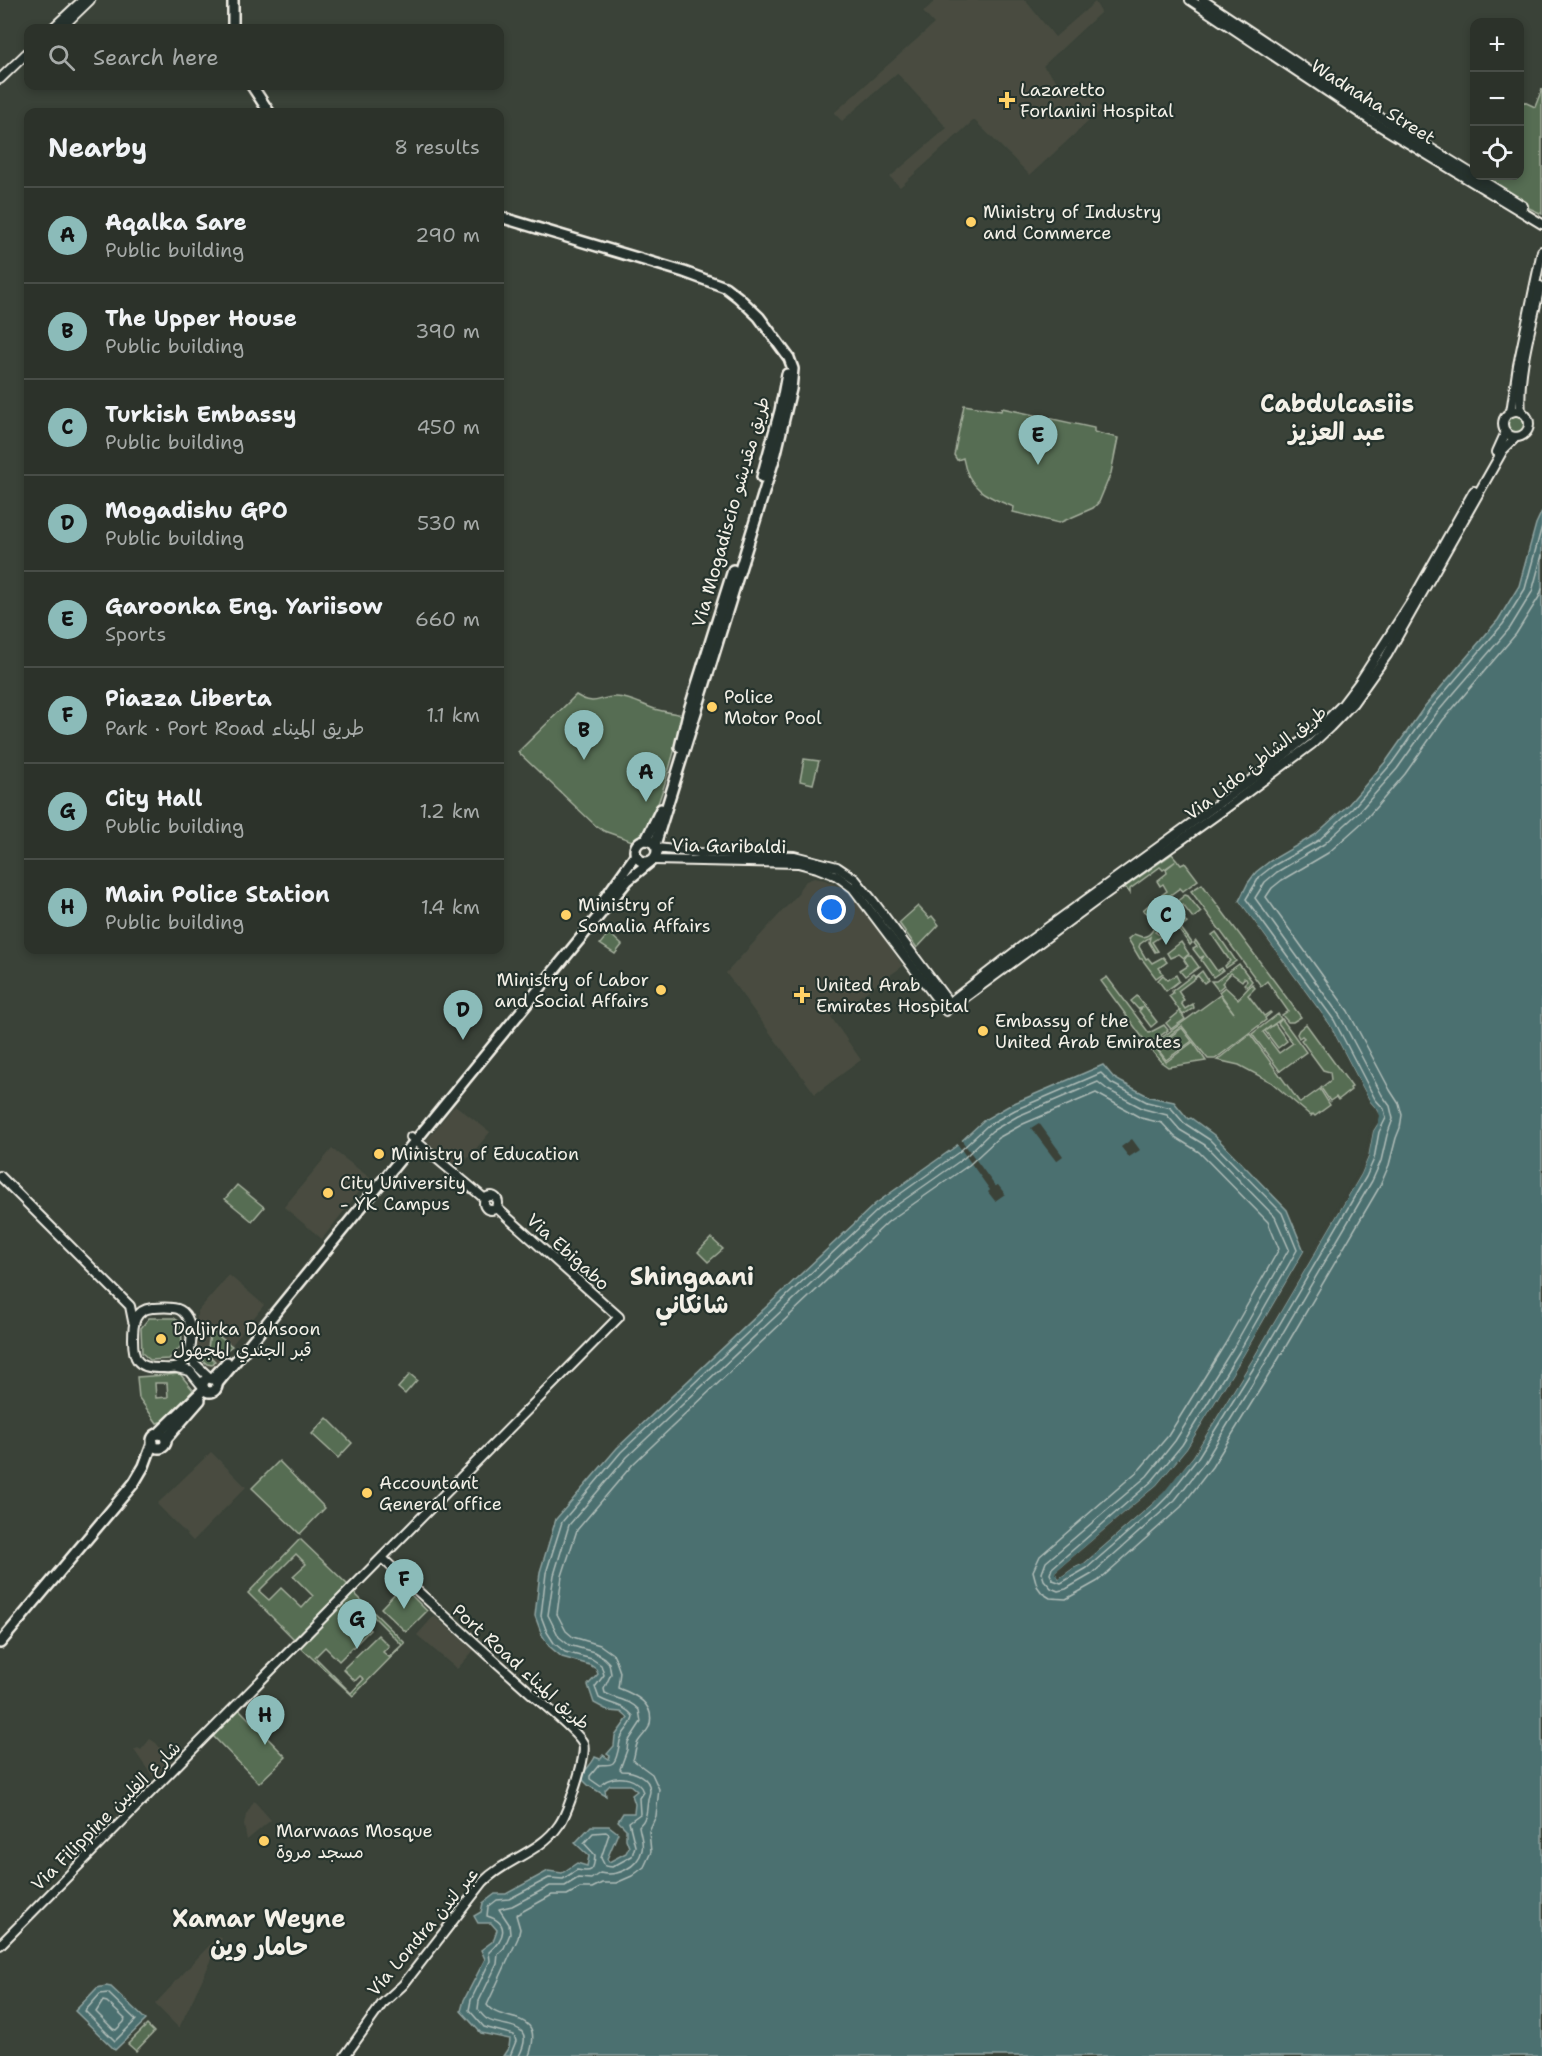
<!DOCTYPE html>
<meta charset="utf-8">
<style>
body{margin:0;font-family:"Shantell Sans","Playpen Sans Arabic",sans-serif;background:#343a32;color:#f1f3f6}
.controls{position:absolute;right:18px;top:18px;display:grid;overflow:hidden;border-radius:12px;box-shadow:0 3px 9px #0003}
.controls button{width:54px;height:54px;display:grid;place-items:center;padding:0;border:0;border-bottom:2px solid #484d47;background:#2c322a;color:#f1f3f6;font:30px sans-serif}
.you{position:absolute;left:832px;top:910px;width:21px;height:21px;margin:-15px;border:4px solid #fff;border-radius:50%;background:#1a73e8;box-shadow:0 0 0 9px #1a73e833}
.badge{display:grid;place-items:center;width:39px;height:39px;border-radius:50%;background:#8bbbb9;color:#111;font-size:20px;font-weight:700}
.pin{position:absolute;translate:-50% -50px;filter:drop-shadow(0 2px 3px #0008)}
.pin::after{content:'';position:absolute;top:32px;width:21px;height:18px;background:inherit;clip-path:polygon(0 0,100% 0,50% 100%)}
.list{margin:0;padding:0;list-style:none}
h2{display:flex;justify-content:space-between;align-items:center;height:78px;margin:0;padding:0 24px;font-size:26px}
h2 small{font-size:20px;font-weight:400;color:#a6aaa8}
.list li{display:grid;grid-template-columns:39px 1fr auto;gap:18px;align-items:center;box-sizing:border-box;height:96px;padding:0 24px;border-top:2px solid #484d47}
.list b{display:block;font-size:22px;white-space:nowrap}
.list p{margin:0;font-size:20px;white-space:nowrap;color:#a6aaa8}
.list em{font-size:20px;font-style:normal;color:#a6aaa8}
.icon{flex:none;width:33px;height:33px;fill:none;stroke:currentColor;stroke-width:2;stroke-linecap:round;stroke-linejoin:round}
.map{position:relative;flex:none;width:1542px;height:2056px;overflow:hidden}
.search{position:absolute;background:#2c322a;box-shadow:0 3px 9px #0003;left:24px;top:24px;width:480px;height:66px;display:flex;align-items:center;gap:15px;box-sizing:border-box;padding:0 21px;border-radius:12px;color:#a6aaa8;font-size:22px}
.panel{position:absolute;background:#2c322a;box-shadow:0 3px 9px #0003;left:24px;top:108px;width:480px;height:846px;border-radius:12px}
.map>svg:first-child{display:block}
.built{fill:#484c40}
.green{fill:#566d52;stroke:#a5af9d;stroke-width:1.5;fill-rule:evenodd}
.water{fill:#4b6f70;stroke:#8fa3a0;stroke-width:1.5}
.pier{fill:#3a4238}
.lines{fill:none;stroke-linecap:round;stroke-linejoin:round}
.shore{stroke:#b0bdb8;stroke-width:1.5}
.major-casing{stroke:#f4f1e8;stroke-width:12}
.highway-casing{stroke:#f4f1e8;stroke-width:14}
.major{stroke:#26332d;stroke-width:8}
.highway{stroke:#26332d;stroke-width:9}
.poi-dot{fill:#ffd166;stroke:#26332d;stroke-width:2}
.labels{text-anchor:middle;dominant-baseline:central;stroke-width:4.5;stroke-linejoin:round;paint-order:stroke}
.poi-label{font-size:18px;fill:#f4f1e8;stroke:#26332d;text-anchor:start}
.street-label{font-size:18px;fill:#f4f1e8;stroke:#26332d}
.district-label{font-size:24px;font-weight:bold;fill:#f4f1e8;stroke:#26332d}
</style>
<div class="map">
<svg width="1542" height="2056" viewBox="0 0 1542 2056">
<rect width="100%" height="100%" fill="#3a4238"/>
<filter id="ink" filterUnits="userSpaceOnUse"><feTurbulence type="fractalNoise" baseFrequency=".0167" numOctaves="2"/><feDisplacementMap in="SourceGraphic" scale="12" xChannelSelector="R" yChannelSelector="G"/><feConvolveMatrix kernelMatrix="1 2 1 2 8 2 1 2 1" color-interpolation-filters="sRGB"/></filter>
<g filter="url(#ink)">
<g class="built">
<polygon points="936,0 1025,0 1055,37 1095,2 1101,12 1043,66 1065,90 1076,80 1102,109 1030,175 974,120 900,187 890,177 947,128 897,73 842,121 834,113 934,24 923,12"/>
<polygon points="814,878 825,880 850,891 903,966 831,1017 861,1060 815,1094 726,973 798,894 800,888 806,881"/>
<polygon points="455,1105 490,1132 459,1169 426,1141"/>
<polygon points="332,1149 370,1178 322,1239 284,1207"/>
<polygon points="229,1275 264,1305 215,1366 208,1367 196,1355 197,1312"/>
<polygon points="211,1452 246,1487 193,1541 157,1504"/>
<polygon points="434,1616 474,1650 457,1669 417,1635"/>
<polygon points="150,1739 156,1743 174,1765 159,1780 152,1776 134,1750 138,1748 141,1750"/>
<polygon points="254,1801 271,1820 247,1840 244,1825 246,1815"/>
<polygon points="217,1937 222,1938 179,2028 155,2004"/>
</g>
<g class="green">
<polygon points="1542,89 1542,214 1529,208 1482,177 1520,176 1520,100 1535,107"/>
<path d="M 964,405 L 1001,411 L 1002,408 L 1094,428 L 1094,432 L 1118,438 L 1111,473 L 1099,502 L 1093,508 L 1059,523 L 1013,512 L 1014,507 C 987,497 968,489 963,458 L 957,460 L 954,455 Z"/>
<circle cx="1516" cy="424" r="9"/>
<path d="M 576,695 C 596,707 597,697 616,697 C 629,697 640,704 652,708 C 662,712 674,713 684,715 C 675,745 658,826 635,842 L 604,831 L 595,825 L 518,752 Z"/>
<polygon points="804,759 819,761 813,784 800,781"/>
<polygon points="1172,854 1181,865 1185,863 1198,880 1183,891 1180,888 1162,901 1163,906 1150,915 1143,910 1157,898 1158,901 1160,900 1159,897 1167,891 1163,884 1160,886 1157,881 1167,873 1166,869 1176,861 1163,870 1160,867 1130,889 1130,893 1125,887"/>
<polygon points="1202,884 1301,1017 1293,1022 1288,1022 1282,1015 1288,1011 1267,981 1261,986 1191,891"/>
<polygon points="1185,895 1188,896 1201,912 1193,918 1183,905 1177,909 1187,923 1181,928 1192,943 1190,945 1165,911"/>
<polygon points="918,906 929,918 932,916 939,925 917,948 899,923"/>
<path d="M 1161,915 L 1168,925 L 1155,932 L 1161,936 L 1152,942 L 1158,951 L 1155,952 L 1149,942 L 1150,937 L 1140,944 L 1139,947 L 1146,959 L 1148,958 L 1152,963 L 1163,957 L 1167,962 L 1159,968 L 1163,973 L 1156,978 L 1142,959 L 1140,959 L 1128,939 L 1134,934 L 1142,937 C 1151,936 1156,928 1154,919 Z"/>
<polygon points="1216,932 1236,961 1226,968 1225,966 1230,961 1212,935"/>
<polygon points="609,933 622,945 615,954 600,944"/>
<polygon points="1196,941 1217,971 1222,968 1223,970 1213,977 1201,960 1204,956 1200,958 1193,949 1197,947 1194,943"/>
<polygon points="1181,942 1189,954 1184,958 1179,954 1170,958 1167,953"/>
<polygon points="1187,956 1191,956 1199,967 1185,977 1180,971 1188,966 1184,960"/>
<polygon points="1239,964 1252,981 1247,987 1244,984 1247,981 1246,979 1244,978 1242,981 1231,973 1222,983 1224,985 1218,990 1211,981 1216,981"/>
<polygon points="1202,971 1208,980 1204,983 1198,976 1178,991 1184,1000 1181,1003 1185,1009 1193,1004 1194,1008 1183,1015 1169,996 1173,993 1172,991 1193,975 1195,977"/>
<polygon points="1163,975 1168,980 1176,975 1179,981 1166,991 1158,980"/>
<polygon points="1107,977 1149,1033 1164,1025 1168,1030 1148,1045 1101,981"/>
<polygon points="1252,984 1255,988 1248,995 1264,1016 1270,1012 1271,1013 1265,1018 1266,1020 1215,1059 1208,1059 1182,1026 1154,1047 1153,1044 1220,995 1234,1013 1219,992 1225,987 1238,999"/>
<polygon points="1137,996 1157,1022 1151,1027 1139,1011 1142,1008 1138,1009 1131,1001"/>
<polygon points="1179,1010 1185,1019 1171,1029 1166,1023 1178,1013"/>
<polygon points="1278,1014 1281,1019 1263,1032 1279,1053 1293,1043 1278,1023 1282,1019 1306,1052 1280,1071 1252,1034"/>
<polygon points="1275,1024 1287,1041 1278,1048 1265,1031"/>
<polygon points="1306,1024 1352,1087 1350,1088 1351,1090 1338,1100 1336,1097 1330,1101 1321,1088 1331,1080 1330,1072 1323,1070 1301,1040 1304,1038 1302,1036 1299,1038 1297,1034 1299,1030"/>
<polygon points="1182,1028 1192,1041 1166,1060 1156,1047"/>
<polygon points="1250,1034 1300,1103 1320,1089 1330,1105 1315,1116 1313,1114 1311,1116 1271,1082 1239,1065 1217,1060"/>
<polygon points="1193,1042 1206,1061 1168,1067 1161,1062 1151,1050 1155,1047 1166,1062"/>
<polygon points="237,1185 264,1207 252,1221 225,1199"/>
<polygon points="711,1238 723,1249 708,1262 698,1252"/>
<polygon points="149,1318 174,1318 181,1323 182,1345 169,1359 150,1360 142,1353 141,1328"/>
<polygon points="213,1332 232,1346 220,1355 215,1351 212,1352 210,1356 215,1361 212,1365 207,1364 197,1355 197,1350 207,1354 210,1335"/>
<path d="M 180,1374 L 193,1390 L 169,1419 L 157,1423 L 139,1398 L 137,1377 ZM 155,1383 L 167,1383 L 168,1397 L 156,1398 Z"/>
<polygon points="410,1374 417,1380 405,1394 398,1388"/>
<polygon points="327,1418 352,1443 338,1458 312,1434"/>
<polygon points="279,1461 325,1508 300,1534 252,1488"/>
<path d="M 300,1539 L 348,1585 L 295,1640 L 248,1593 ZM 296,1554 L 306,1564 L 293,1576 L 313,1596 L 302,1608 L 281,1588 L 269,1600 L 259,1591 Z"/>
<polygon points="402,1586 427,1611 406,1632 381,1608"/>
<path d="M 352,1591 L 405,1643 L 353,1696 L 299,1646 ZM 365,1608 L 402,1645 L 389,1657 L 383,1652 L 389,1646 L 378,1635 L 343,1669 L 355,1681 L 360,1676 L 364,1679 L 351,1693 L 315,1657 L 325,1647 L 339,1661 L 370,1630 L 357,1617 Z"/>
<polygon points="238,1708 286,1757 259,1783 212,1735"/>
<polygon points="147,2025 154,2032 136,2051 128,2044"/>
</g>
<g class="water">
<path d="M 1542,511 L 1542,2056 L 503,2056 L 509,2047 L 510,2039 L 481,2033 L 461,2011 L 464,2000 L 485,1959 L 481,1950 L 493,1941 L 497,1930 L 491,1923 L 478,1923 L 474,1916 L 481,1912 L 483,1903 L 495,1894 L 506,1894 L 548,1871 L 562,1873 L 577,1863 L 587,1866 L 589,1856 L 575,1843 L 591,1826 L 609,1826 L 618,1833 L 607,1859 L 609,1862 L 626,1853 L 629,1847 L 626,1839 L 626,1829 L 618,1821 L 623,1813 L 634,1813 L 635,1804 L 632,1795 L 637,1791 L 630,1785 L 610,1785 L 605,1790 L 606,1796 L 589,1786 L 581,1778 C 584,1770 591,1766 595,1757 L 600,1759 L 603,1755 L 609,1759 L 610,1756 L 607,1754 L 614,1746 L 615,1736 L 628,1718 L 621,1712 L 609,1711 L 594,1703 L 588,1685 L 598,1674 L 596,1669 L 590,1665 L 562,1657 L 549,1646 L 542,1635 L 535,1616 L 540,1572 L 556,1519 L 617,1448 L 875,1204 L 955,1147 L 984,1120 L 1012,1104 L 1103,1065 L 1114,1078 L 1121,1082 L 1150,1097 L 1174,1102 L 1188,1119 L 1191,1118 L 1214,1135 L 1287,1210 L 1304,1251 L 1244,1355 L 1187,1449 L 1157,1485 L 1056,1572 L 1059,1578 L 1073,1568 L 1084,1563 L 1153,1503 L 1193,1456 L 1253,1358 L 1361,1174 L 1368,1157 L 1373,1131 L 1378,1123 L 1378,1111 L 1370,1102 L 1329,1024 L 1239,901 L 1248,883 L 1256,872 L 1270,861 L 1315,835 L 1348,805 L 1387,760 L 1425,706 L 1498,620 L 1519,586 L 1536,524 Z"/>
<polygon points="106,1986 111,1987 146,2020 115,2050 75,2011 97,1988"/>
</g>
<g class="pier">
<polygon points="1239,901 1329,1024 1370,1102 1378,1111 1380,1116 1378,1123 1373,1131 1368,1157 1361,1174 1253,1358 1193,1456 1164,1492 1153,1503 1084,1563 1073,1568 1059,1578 1055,1572 1157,1485 1187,1449 1244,1355 1306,1248 1307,1252 1247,1357 1189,1450 1159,1487 1059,1574 1071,1565 1082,1561 1151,1501 1162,1490 1190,1454 1250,1356 1358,1173 1365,1156 1370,1130 1375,1122 1375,1113 1368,1103 1327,1025 1237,904"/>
<polygon points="1039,1123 1063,1156 1056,1161 1031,1128"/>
<polygon points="960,1138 995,1186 998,1185 1005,1194 995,1201 988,1192 990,1190 956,1142"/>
<polygon points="1132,1139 1140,1150 1129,1157 1121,1147"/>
</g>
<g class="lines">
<g class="shore">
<polygon points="108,1993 136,2020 115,2041 85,2011 100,1994"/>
<polygon points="103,2001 107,2002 125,2019 124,2022 116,2030 113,2029 96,2012"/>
<path d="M 510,2056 L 516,2041 L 514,2035 L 484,2027 L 469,2010 L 471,2000 L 490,1961 L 489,1952 C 505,1938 510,1923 487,1916 L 488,1907 L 497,1900 L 509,1899 L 549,1878 L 563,1879 L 577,1870 C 592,1873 594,1871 595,1855 L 584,1843 L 593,1833 L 606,1832 L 609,1834 L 601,1858 L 605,1866 L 612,1867 L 632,1856 L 635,1846 L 629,1822 L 640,1814 L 639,1798 L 643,1792 C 639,1778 620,1775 608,1780 C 605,1781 602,1784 600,1786 L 590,1779 L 590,1776 L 599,1765 C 603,1764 609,1766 613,1763 C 617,1760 619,1746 620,1741 C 622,1731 633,1726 633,1716 C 625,1705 611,1705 599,1698 L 595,1687 L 604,1675 L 601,1665 L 592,1659 L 565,1652 L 554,1643 L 547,1632 L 541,1616 L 546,1573 L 562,1522 L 621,1452 L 879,1209 L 959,1152 L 988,1125 L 1015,1110 L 1101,1073 L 1111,1083 L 1147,1102 L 1171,1108 L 1184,1123 L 1210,1140 L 1282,1213 L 1297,1250 L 1239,1352 L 1182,1445 L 1152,1481 L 1052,1568 L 1050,1574 L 1053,1580 L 1061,1583 L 1087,1568 L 1157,1507 L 1168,1496 L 1197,1459 L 1258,1361 L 1366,1177 L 1374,1159 L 1379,1132 L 1386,1118 L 1384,1109 L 1375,1099 L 1334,1020 L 1246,899 L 1260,876 L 1273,866 L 1319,840 L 1352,809 L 1392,763 L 1430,709 L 1503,624 L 1525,589 L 1542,526"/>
<path d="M 519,2056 C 538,2019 501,2029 487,2019 C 483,2017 480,2012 478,2009 L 479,2001 L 497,1964 L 498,1954 L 504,1948 L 510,1934 L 509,1924 L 499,1909 L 512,1906 L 550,1886 L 565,1886 L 578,1878 L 591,1879 L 600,1873 C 616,1877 638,1868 642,1850 C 644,1843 640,1834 639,1826 C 648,1817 646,1812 648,1800 C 648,1797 650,1794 650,1791 C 650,1776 633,1771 622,1771 L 620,1769 L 627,1750 L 628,1742 L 641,1722 L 639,1710 C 629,1699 617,1700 605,1693 L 604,1689 L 611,1674 L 609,1663 L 604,1658 L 594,1652 L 569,1645 L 559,1637 L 548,1615 L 554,1575 L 569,1525 L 627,1457 L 884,1214 L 964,1158 L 992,1131 L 1018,1116 L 1098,1082 L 1108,1090 L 1144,1109 L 1167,1115 L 1180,1130 L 1205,1145 L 1275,1217 L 1289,1249 L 1233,1348 L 1175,1441 L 1147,1476 L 1046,1562 L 1042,1573 L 1044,1580 L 1051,1588 L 1058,1591 L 1066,1589 L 1092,1574 L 1175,1500 L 1204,1463 L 1264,1365 L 1372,1181 L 1381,1161 L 1387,1135 L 1393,1119 L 1390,1106 L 1382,1095 L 1340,1016 L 1255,898 L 1265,882 L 1277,872 L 1324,844 L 1357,814 L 1397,769 L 1436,714 L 1510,628 L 1532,592 L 1542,555"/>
<path d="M 529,2056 C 546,2007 501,2025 487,2005 L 518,1938 L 520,1929 L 516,1915 L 552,1895 L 567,1895 L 580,1888 L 592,1888 L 602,1883 L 616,1883 L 632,1876 L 644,1867 L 651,1852 L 649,1831 L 656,1816 L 659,1789 L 652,1774 L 633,1760 C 635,1755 635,1747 638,1742 C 641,1737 646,1733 649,1727 C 657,1704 634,1694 618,1688 L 620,1672 L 614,1655 L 600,1645 L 573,1637 L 566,1631 L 557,1614 L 562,1576 L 577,1530 L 633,1464 L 889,1221 L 969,1165 L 998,1138 L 1023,1124 L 1096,1093 L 1141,1118 L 1162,1123 L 1175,1137 L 1199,1152 L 1268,1222 L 1279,1249 L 1225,1344 L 1168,1436 L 1140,1469 L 1040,1556 L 1033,1571 L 1037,1586 L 1042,1593 L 1050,1598 L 1066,1599 L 1098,1581 L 1181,1507 L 1212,1467 L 1272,1370 L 1380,1186 L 1389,1165 L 1396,1138 L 1400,1128 L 1402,1115 L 1399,1104 L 1390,1090 L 1348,1011 L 1266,897 L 1272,888 L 1282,880 L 1328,853 L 1365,820 L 1405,774 L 1443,720 L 1516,634 L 1539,597 L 1542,589"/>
</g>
<defs>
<g id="major">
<polyline points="1190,0 1370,120 1542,224"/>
<polyline points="1203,0 1354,101 1474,175"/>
<polyline points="53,28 83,0"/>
<polyline points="61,28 90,0"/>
<polyline points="0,79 28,52"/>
<polyline points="1475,176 1523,206"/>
<circle cx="1516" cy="424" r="13"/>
<polyline points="1511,412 1518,365 1542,251"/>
<path d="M 1521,412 C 1517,372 1532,325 1540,286"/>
<polyline points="1497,452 1506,432"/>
<polyline points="657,848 699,853 794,856 837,867 855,879 873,901 952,1007 1104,895 1226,808 1312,744 1330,727 1353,703 1387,655 1503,450 1516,437"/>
<polyline points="654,860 798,863 817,868 837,876 853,888 946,1011"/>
<polyline points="949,1003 1025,944 1277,761 1324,723 1343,704 1359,683 1413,599 1474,491"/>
<polyline points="411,1137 485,1199"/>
<polyline points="0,1176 130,1306 133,1321"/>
<circle cx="491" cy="1203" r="7"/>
<path d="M 152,1308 C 161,1308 172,1306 180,1310 C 196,1319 195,1360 178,1367 C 172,1369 165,1368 159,1368 C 137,1368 133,1359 133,1339 C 133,1324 134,1310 152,1308 Z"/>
<polyline points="190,1352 194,1363 210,1378"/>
<polyline points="177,1368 190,1371 203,1387"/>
<polyline points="0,1945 619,1317 497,1208"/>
<path d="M 345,2056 L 382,2004 L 403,1985 L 483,1882 C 505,1859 540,1853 559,1825 C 567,1814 588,1755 583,1743 C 577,1731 545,1706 534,1696 C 483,1650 432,1605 382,1558"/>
</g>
<g id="highway">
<polyline points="233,0 233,28"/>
<polyline points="252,86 269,112"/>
<polyline points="500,217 684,272 725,287 738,297 759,317 789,358 793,369 791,389 776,453 655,845"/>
<polyline points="762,477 780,411 787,374"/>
<polyline points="680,747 688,713 733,570"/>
<circle cx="646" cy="851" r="11"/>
<polyline points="646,840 661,809"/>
<polyline points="605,898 635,856"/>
<circle cx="210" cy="1385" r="7"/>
<polyline points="212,1379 227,1362"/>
<polyline points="217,1384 628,880 650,862"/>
<polyline points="158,1434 204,1389"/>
<circle cx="159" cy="1441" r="7"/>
<polyline points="166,1439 200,1400"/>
<polyline points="0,1643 134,1483 144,1466 153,1442"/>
</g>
</defs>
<use href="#major" class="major-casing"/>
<use href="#highway" class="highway-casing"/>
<use href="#major" class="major"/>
<use href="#highway" class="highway"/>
</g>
</g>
<g class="poi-dot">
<path d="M1004 91h6v6h6v6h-6v6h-6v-6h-6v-6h6z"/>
<circle cx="971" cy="222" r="6"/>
<circle cx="712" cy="707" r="6"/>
<circle cx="566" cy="915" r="6"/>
<circle cx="661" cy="990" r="6"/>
<path d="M799 986h6v6h6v6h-6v6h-6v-6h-6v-6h6z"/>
<circle cx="983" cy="1031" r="6"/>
<circle cx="379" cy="1154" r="6"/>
<circle cx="328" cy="1193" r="6"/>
<circle cx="161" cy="1339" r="6"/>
<circle cx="367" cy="1493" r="6"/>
<circle cx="264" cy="1841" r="6"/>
</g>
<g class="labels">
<g class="poi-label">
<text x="1020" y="90">Lazaretto<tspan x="1020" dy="21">Forlanini Hospital</tspan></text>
<text x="983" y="212">Ministry of Industry<tspan x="983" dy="21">and Commerce</tspan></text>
<text x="724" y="697">Police<tspan x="724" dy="21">Motor Pool</tspan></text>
<text x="578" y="905">Ministry of<tspan x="578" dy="21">Somalia Affairs</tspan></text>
<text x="649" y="980" text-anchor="end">Ministry of Labor<tspan x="649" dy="21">and Social Affairs</tspan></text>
<text x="816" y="985">United Arab<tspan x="816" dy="21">Emirates Hospital</tspan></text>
<text x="995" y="1021">Embassy of the<tspan x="995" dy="21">United Arab Emirates</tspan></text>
<text x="391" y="1154">Ministry of Education</text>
<text x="340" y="1183">City University<tspan x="340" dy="21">- YK Campus</tspan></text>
<text x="173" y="1329">Daljirka Dahsoon<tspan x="173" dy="21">قبر الجندي المجهول</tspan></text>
<text x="379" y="1483">Accountant<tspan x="379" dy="21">General office</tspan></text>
<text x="276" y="1831">Marwaas Mosque<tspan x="276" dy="21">مسجد مروة</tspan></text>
</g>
<g class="street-label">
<text transform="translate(1373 102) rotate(32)">Wadnaha Street</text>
<text transform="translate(731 512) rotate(-74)">Via Mogadiscio طريق مقديشو</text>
<text transform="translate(1256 763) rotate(-38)">Via Lido طريق الشاطئ</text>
<text transform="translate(729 846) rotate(1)">Via Garibaldi</text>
<text transform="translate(568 1252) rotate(42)">Via Ebigabo</text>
<text transform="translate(521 1667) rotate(42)">Port Road طريق الميناء</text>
<text transform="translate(106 1816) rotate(-45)">Via Filippine شارع الفلبين</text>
<text transform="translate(423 1932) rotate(-50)">Vía Londra عبر لندن</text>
</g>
<g class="district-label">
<text x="1337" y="404">Cabdulcasiis<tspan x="1337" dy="28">عبد العزيز</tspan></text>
<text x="692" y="1277">Shingaani<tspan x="692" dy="28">شانكاني</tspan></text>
<text x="259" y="1919">Xamar Weyne<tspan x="259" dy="28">حامار وين</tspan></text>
</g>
</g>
</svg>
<div class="controls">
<button>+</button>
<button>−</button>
<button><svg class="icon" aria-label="locate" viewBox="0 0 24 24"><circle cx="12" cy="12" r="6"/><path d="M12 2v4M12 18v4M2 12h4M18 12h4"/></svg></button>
</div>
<div class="you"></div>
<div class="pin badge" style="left:646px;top:802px">A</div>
<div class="pin badge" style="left:584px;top:760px">B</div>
<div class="pin badge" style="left:1166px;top:945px">C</div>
<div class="pin badge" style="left:463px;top:1040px">D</div>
<div class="pin badge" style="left:1038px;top:465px">E</div>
<div class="pin badge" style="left:404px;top:1609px">F</div>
<div class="pin badge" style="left:357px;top:1649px">G</div>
<div class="pin badge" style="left:265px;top:1745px">H</div>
<div class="search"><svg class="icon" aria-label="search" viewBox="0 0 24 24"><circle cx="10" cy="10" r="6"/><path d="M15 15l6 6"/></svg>Search here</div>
<section class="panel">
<h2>Nearby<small>8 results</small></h2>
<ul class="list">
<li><span class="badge">A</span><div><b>Aqalka Sare</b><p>Public building</p></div><em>290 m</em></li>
<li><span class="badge">B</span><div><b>The Upper House</b><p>Public building</p></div><em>390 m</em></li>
<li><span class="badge">C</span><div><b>Turkish Embassy</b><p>Public building</p></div><em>450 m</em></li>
<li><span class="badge">D</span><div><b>Mogadishu GPO</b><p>Public building</p></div><em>530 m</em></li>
<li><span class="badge">E</span><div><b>Garoonka Eng. Yariisow</b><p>Sports</p></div><em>660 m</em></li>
<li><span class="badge">F</span><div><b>Piazza Liberta</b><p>Park · Port Road طريق الميناء</p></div><em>1.1 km</em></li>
<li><span class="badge">G</span><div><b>City Hall</b><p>Public building</p></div><em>1.2 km</em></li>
<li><span class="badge">H</span><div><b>Main Police Station</b><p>Public building</p></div><em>1.4 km</em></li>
</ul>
</section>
</div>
